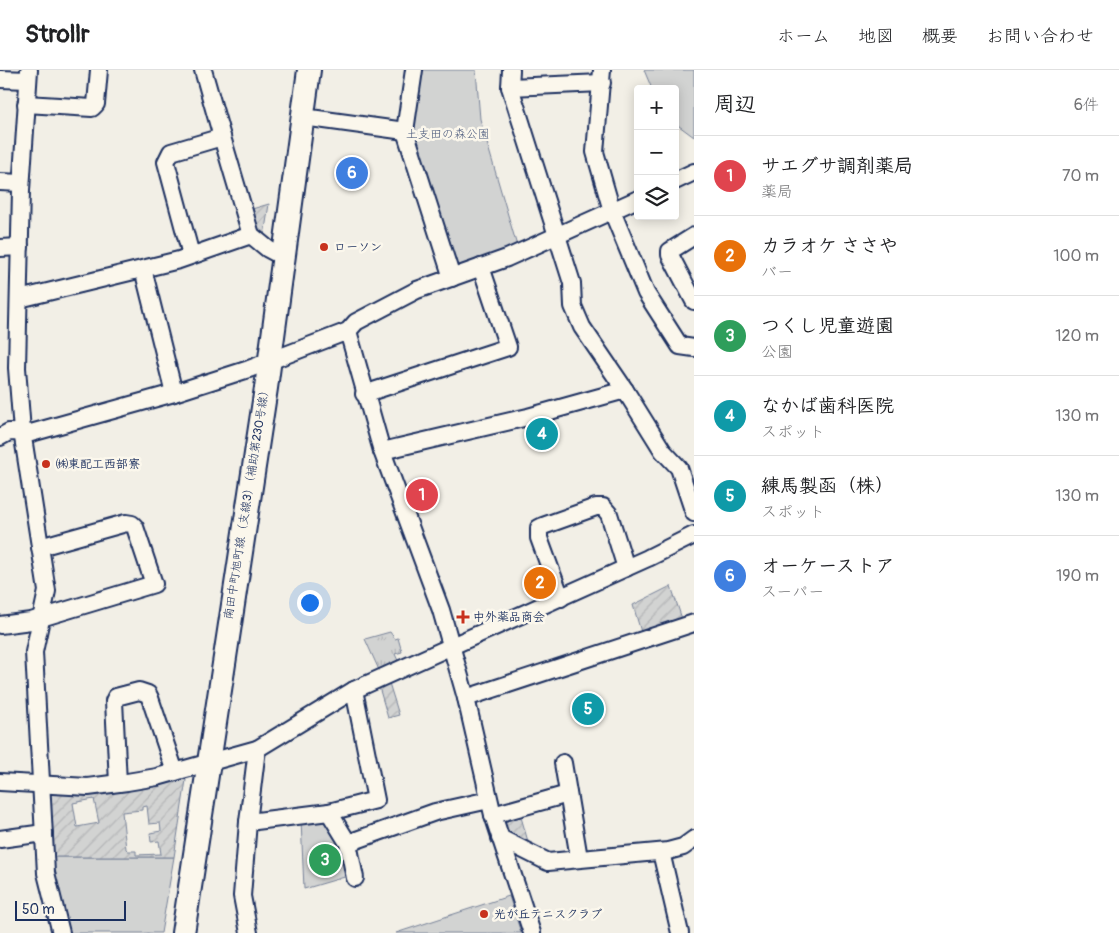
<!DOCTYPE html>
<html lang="ja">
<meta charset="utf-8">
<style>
body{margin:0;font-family:Pangolin,"Klee One",sans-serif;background:#f6f6f6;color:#202124}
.controls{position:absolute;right:15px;top:15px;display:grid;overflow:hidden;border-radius:5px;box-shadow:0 2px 12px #0003}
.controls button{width:45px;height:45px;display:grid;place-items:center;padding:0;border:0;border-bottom:1px solid #e0e0e0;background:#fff;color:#202124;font:25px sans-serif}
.scale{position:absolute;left:15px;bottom:12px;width:111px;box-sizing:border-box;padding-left:5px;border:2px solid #1b2f5e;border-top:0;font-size:14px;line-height:18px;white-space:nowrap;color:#1b2f5e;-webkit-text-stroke:4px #fbf7ec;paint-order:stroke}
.you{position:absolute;left:309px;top:532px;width:18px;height:18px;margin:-12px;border:4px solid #fff;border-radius:50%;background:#1a73e8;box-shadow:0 0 0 8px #1a73e833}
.badge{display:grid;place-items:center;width:32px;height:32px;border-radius:50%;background:#ea580c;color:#fff;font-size:16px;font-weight:700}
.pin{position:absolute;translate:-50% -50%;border:2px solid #fff;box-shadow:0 1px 5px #0006}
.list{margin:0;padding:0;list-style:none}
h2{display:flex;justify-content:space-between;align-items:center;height:65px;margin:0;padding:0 20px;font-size:21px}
h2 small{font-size:16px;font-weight:400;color:#757577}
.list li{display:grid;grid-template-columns:32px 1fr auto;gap:15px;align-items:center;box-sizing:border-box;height:80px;padding:0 20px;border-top:1px solid #e0e0e0}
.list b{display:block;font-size:19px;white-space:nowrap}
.list p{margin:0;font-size:16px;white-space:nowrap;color:#757577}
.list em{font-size:16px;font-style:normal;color:#757577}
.icon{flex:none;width:28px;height:28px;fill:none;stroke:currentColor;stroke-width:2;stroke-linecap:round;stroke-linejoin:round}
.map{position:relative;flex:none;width:694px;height:863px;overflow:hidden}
header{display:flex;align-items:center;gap:30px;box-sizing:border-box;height:70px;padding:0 25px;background:#fff;border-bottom:1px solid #e0e0e0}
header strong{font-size:24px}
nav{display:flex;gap:28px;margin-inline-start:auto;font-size:18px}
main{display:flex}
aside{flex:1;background:#fff}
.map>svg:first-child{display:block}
.grass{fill:url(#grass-tufts);stroke:#768198}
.park{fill:#d2d3d2;stroke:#768198}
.garden{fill:url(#garden-furrows);stroke:#768198;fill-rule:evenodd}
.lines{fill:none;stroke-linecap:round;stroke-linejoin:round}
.minor-casing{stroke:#1b2f5e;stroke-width:20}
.secondary-casing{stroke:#1b2f5e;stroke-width:26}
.minor{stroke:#fbf7ec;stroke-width:16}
.secondary{stroke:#fbf7ec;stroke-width:22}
.poi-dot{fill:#c8321e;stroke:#fbf7ec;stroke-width:2}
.labels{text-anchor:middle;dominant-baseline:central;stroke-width:5;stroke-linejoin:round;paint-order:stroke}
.park-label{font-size:12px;fill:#49587b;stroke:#fbf7ec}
.poi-label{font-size:12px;font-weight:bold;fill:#1b2f5e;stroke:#fbf7ec;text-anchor:start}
.street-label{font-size:12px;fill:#1b2f5e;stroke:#fbf7ec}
</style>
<header>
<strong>Strollr</strong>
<nav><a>ホーム</a><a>地図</a><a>概要</a><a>お問い合わせ</a></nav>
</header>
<main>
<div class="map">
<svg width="694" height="863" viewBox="0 0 694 863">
<defs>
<pattern id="grass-tufts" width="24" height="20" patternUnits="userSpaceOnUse" patternTransform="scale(1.25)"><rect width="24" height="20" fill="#d2d3d2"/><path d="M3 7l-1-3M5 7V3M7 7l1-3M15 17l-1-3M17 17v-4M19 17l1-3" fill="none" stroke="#b4b5b7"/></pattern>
<pattern id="garden-furrows" width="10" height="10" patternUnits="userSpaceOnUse" patternTransform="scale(1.25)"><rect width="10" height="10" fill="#d2d3d2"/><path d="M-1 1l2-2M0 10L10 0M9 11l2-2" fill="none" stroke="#b4b5b7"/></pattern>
</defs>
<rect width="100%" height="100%" fill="#f2efe6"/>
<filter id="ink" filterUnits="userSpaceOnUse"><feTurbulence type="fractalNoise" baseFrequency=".02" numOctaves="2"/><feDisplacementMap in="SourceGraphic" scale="10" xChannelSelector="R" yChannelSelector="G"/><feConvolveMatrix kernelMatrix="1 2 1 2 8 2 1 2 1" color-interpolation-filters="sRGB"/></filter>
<g filter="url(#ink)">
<polygon class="grass" points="390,562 395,569 398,568 402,582 395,584 399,593 379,600 365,569"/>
<g class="park">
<polygon points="420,0 476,0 480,49 517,176 459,197 452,193 411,63"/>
<polygon points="644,0 694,0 694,67 675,53 675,19 652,19"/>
<polygon points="328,747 346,775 348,806 304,819 301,750"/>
<polygon points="53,787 174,787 161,863 67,863 52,801"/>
<polygon points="509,826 521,863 396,863"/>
</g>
<g class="garden">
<polygon points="269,134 264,166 259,161 252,139"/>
<polygon points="671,516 682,549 641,562 633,535"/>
<polygon points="389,613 399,645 388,648 379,617"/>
<path d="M 180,706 L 186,710 L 174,787 L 53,787 L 50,724 L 56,722 L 114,723 L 121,719 ZM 94,729 L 99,753 L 77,757 L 73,733 ZM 147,736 L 149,754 L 160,753 L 161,761 L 150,763 L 151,772 L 159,771 L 161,784 L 136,785 L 136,781 L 128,781 L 126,779 L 122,742 L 142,740 L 142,737 Z"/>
<polygon points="519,740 529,775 504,761 501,748"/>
</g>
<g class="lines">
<defs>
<g id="minor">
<polyline points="29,0 21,120 17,298 22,361 47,521 34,582 46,803 61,863"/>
<polyline points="414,0 405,61 452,208"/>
<polyline points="511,0 510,17 572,213 573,236 582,257 625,320 663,381 679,398 694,443"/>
<polyline points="602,0 595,82 612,141 646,223 680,276 694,278"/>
<polyline points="0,9 28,10"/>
<polyline points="510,17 602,13"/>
<polyline points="26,34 92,38 96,34 99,0"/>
<polyline points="303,47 405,61"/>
<polyline points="222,67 251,165"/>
<polyline points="675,111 694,102"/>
<polyline points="0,112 21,113"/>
<polyline points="694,166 670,181 670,185 694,231"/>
<polyline points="0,178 20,177"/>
<polyline points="191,185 166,92 171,82 222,67 203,0"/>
<polyline points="143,199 174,323"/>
<polyline points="19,229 179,190 251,165 268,179 283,187"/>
<polyline points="348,261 382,381 441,540 466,628 493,745 532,863"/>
<polyline points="364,324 508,277 481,197"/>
<polyline points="0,367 9,362 31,363 174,323 249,299 348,261 356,252 417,220 507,188 638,129"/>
<polyline points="382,381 528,347 625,320"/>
<polyline points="561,528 539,468 539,458 543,456 596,437 603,437 609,444 626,498"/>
<polyline points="0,555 31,551 154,514 135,457 132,454 126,453 40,477"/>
<polyline points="466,628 694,553"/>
<polyline points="563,693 579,788"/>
<polyline points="0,712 88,717 127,712 157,707 257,679 354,620 648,488 694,465"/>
<polyline points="118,713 114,631 116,627 139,621 148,624 150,628 175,702"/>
<polyline points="329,742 348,773 355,808"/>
<polyline points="493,745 568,724"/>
<polyline points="248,752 329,742 376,730 354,620"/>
<polyline points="500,768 548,792 668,781 683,777 694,769"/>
<polyline points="0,769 44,763"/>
<polyline points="348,773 435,742 489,730"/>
<polyline points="661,782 680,863"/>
<polyline points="249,863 242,826 248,752 257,679"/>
</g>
<polyline id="secondary" points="183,863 266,318 309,0"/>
</defs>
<use href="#minor" class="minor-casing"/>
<use href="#secondary" class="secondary-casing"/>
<use href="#minor" class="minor"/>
<use href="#secondary" class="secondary"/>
</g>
</g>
<g class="poi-dot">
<circle cx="324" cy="177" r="5"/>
<circle cx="46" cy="394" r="5"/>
<path d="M460.5 539.5h5v5h5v5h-5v5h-5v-5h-5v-5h5z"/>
<circle cx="484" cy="844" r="5"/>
</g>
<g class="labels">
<g class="park-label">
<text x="448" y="64">土支田の森公園</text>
</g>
<g class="poi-label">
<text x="334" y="177">ローソン</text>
<text x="56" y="394">㈱東配工西部寮</text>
<text x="473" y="547">中外薬品商会</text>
<text x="494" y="844">光が丘テニスクラブ</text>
</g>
<g class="street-label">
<text transform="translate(247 432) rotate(-81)">南田中町旭町線（支線3）（補助第230号線）</text>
</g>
</g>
</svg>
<div class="controls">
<button>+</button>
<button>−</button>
<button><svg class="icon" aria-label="layers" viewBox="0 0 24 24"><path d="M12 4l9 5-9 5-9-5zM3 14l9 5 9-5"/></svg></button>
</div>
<div class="scale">50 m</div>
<div class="you"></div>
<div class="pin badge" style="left:422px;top:425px;background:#e0444e">1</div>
<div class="pin badge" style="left:540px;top:513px;background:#e8710a">2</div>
<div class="pin badge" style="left:325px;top:790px;background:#2e9e5b">3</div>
<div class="pin badge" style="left:542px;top:364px;background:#0f9aa8">4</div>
<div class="pin badge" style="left:588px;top:639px;background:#0f9aa8">5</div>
<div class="pin badge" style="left:352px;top:103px;background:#3f7fe0">6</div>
</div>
<aside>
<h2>周辺<small>6件</small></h2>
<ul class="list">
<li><span class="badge" style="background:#e0444e">1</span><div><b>サエグサ調剤薬局</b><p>薬局</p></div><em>70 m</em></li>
<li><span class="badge" style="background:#e8710a">2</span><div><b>カラオケ ささや</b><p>バー</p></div><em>100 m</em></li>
<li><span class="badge" style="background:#2e9e5b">3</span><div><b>つくし児童遊園</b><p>公園</p></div><em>120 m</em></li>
<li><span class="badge" style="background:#0f9aa8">4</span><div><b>なかば歯科医院</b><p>スポット</p></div><em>130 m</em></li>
<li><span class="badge" style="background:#0f9aa8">5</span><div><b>練馬製函（株）</b><p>スポット</p></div><em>130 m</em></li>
<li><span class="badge" style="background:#3f7fe0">6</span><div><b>オーケーストア</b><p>スーパー</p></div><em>190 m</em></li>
</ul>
</aside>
</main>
